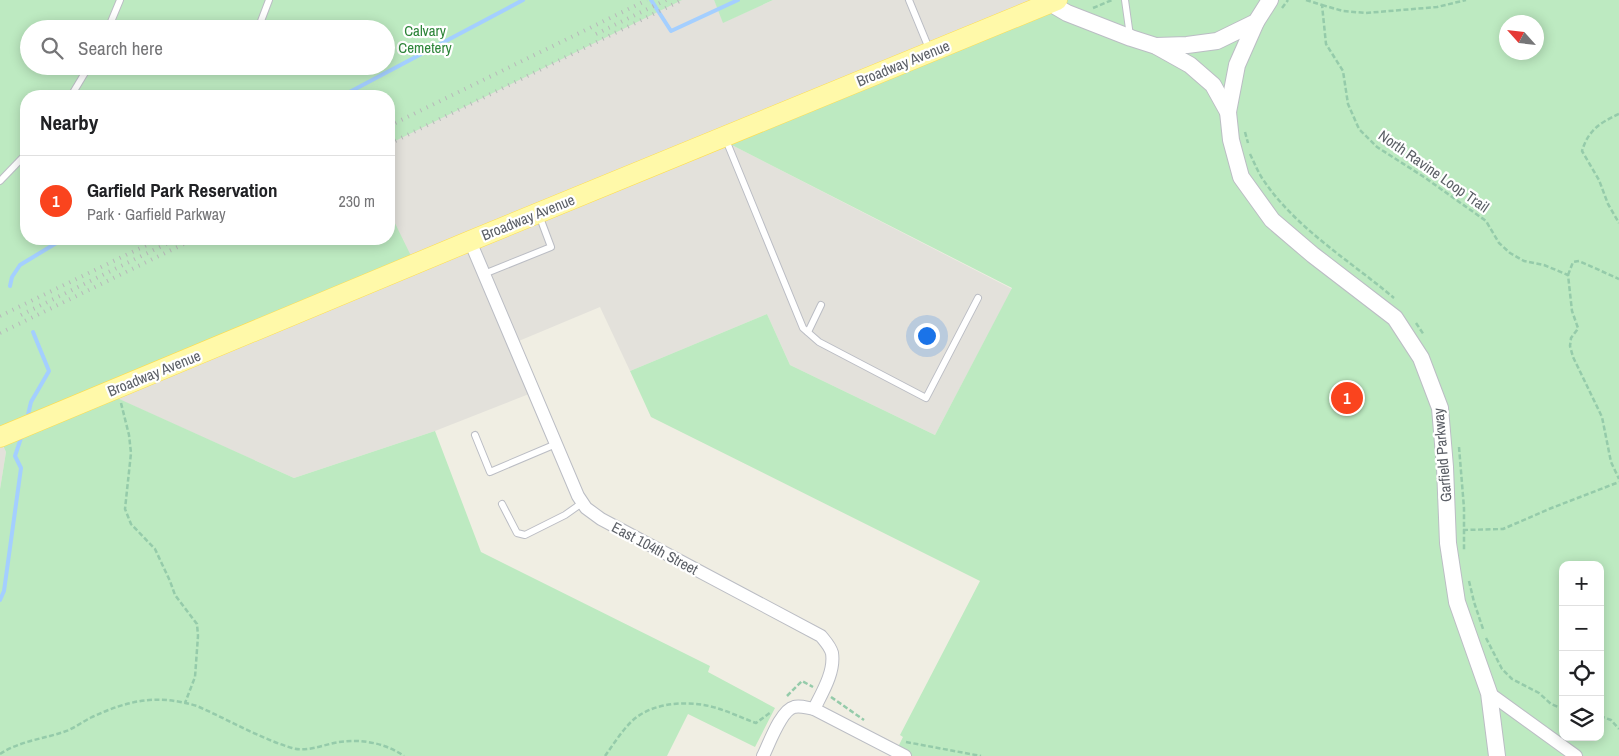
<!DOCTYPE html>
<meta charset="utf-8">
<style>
body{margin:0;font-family:"Archivo Narrow",sans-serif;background:#f6f6f6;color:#202124}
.controls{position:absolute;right:15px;bottom:15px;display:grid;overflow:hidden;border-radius:10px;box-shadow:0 2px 12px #0003}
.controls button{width:45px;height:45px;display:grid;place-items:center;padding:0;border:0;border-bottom:1px solid #e0e0e0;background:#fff;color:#202124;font:25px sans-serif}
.compass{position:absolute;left:1499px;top:15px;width:45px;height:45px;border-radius:50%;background:#fff;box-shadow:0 2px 12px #0003;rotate:297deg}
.you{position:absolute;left:926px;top:335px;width:18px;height:18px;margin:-12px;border:4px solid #fff;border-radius:50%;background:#1a73e8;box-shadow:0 0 0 8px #1a73e833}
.badge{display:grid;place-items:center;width:32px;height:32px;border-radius:50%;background:#fa441e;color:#fff;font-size:16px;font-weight:700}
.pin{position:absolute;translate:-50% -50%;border:2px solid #fff;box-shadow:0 1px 5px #0006}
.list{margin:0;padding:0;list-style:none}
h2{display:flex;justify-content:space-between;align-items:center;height:65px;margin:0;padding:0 20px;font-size:21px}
h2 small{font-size:16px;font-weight:400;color:#757577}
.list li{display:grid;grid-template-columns:32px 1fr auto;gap:15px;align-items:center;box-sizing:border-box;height:90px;padding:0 20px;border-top:1px solid #e0e0e0}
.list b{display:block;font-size:19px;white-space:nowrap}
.list p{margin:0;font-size:16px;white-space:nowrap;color:#757577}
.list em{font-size:16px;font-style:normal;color:#757577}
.icon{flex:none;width:28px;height:28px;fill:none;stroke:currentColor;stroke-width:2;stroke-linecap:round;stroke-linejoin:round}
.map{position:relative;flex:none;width:1619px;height:756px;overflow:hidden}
.search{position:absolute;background:#fff;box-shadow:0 2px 12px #0003;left:20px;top:20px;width:375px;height:55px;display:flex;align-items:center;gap:12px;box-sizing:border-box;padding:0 18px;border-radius:28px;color:#757577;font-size:19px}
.panel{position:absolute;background:#fff;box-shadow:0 2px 12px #0003;left:20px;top:90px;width:375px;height:155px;border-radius:20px}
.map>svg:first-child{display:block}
.industrial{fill:#e3e1db}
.green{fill:#bdeac1;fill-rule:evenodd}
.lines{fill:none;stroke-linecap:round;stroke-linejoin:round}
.stream{stroke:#a4cfff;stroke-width:4}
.service-casing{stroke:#bbbdc4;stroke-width:8}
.minor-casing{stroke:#bbbdc4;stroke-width:14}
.tertiary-casing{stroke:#bbbdc4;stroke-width:18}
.primary-casing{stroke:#ffde4d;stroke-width:21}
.path{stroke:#95cbaa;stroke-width:2.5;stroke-dasharray:5 2.5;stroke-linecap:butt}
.service{stroke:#fff;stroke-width:6}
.minor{stroke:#fff;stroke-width:12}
.tertiary{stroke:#fff;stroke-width:16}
.primary{stroke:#fff9a9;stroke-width:20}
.rail{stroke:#b7b8b9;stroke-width:4;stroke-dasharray:1 6;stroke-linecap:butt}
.labels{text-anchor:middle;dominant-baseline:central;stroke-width:4.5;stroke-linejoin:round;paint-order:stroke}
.park-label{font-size:15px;fill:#2c8438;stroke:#fff}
.street-label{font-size:15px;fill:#5b5f66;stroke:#fff}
</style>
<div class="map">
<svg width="1619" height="756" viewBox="0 0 1619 756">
<rect width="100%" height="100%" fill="#f0eee3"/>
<g class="industrial">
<polygon points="666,0 714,0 724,22 773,0 1057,0 722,140 1012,289 935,435 790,365 767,314 630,371 600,307 514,343 534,392 435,431 294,478 105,393 176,239 389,239 389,135"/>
<polygon points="0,439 6,452 0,489"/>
</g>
<g class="green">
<path d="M 0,0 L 682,0 L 389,144 L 389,96 L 26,96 L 26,239 L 389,239 L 389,211 L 415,264 L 106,393 L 294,478 L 435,431 L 481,552 L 710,666 L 708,672 L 775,708 L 755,747 L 688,714 L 667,756 L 0,756 L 0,489 L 6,452 L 0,439 ZM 29,29 L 386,29 L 386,66 L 29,66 Z"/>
<polygon points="714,0 773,0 723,23"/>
<path d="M 1063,0 L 1619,0 L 1619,756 L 905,756 L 896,751 L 903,737 L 900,735 L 980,581 L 651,417 L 630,371 L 767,314 L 790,365 L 935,435 L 1012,288 L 722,140 ZM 1506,22 L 1536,22 L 1536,52 L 1506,52 ZM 1563,565 L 1600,565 L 1600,737 L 1563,737 Z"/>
</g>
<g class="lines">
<g class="stream">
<polyline points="651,0 671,31 738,0"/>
<polyline points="342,96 523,0"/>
<polyline points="10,286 12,277 20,265 63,239"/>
<polyline points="27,419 31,402 49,371 33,332"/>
<polyline points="0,600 4,591 21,468 15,456 22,435"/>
</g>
<defs>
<g id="service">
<polyline points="909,0 930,51"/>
<polyline points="1125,0 1130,36"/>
<polyline points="108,29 120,0"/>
<polyline points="258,29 269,0"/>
<polyline points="192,66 196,68 206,66"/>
<polyline points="71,96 89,66"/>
<polyline points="726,140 803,328 819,342 926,398 978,298"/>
<polyline points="0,181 26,154"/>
<polyline points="484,274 551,247 539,215"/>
<polyline points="808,332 821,305"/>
<polyline points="475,435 490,472 556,444"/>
<polyline points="502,504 517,533 525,535 565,515 582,503"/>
</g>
<g id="minor">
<path d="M 470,241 L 578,496 L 586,508 L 601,519 L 821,636 C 825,641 830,646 832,653 C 835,672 822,693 814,709"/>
<polyline points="1489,693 1576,756"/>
<path d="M 763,756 C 769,744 781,710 794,707 C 800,705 807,708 814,709 L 905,756"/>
</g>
<g id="tertiary">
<polyline points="1050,3 1067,13 1131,38 1156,46 1190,65 1213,85 1228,112 1231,140 1241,177 1272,220 1313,255 1395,318 1421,358 1440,408 1445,467 1448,543 1457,602 1489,693 1497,756"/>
<polyline points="1156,46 1187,45 1217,41 1256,22 1270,0"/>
<polyline points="1228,112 1237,65 1256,22"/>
</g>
<polyline id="primary" points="0,437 470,241 1057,0"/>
</defs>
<use href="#service" class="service-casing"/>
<use href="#minor" class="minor-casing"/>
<use href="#tertiary" class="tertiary-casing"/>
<use href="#primary" class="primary-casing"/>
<g class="path">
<polyline points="1306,0 1322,5 1326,44 1343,71 1348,104 1359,129 1377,147 1424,177 1486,221 1499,243 1510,253 1524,261 1544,265 1568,275 1572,311 1578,328 1577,330 1571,338 1570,346 1573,357 1602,417 1611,462 1619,479"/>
<polyline points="1322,5 1343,11 1366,13 1437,7 1466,0"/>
<polyline points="1093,8 1112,0"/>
<polyline points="1282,8 1288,0"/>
<path d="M 1619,114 C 1599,123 1588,131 1582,151 L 1599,180 L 1608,204 L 1619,223"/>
<polyline points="1245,132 1248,143"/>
<path d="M 1250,154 C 1254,162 1257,170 1262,178 C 1295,228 1349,260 1394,298"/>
<polyline points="1568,275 1573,262 1579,261 1619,279"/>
<polyline points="1416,323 1424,335"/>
<polyline points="121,403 129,435 131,453 125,509 131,524 155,549 170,581 175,595 197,624 198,636 195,677 185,703"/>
<polyline points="1459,447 1464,508 1464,551"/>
<polyline points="1463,530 1503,529 1549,509 1619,482"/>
<polyline points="1469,581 1474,602 1483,629"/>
<polyline points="1486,638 1502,669 1512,679 1539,693 1551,704 1563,709"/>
<polyline points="787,696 802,681 813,687"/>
<polyline points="831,697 864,720"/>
<polyline points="1600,716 1611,720 1619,729"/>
<polyline points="906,742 981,756"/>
<path d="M 0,754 C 21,740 46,739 69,730 C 77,726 84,721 92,717 C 129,700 157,694 197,706 C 229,720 259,738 292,748 C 306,752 320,746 334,743 C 357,738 384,742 404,756"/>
<path d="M 605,756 C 613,745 621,732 631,722 C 649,704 680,701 704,705 C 722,708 739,717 756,723 L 771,712"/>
</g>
<use href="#service" class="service"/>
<use href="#minor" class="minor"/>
<use href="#tertiary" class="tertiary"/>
<use href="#primary" class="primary"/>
<g class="rail">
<polyline points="596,34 666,0"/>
<polyline points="389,126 647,0"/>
<polyline points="389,144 682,0"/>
<polyline points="21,315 176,239"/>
<polyline points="0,316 159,239"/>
<polyline points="0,333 194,239"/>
</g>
</g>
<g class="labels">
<g class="park-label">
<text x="425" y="30">Calvary<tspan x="425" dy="17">Cemetery</tspan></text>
</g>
<g class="street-label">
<text transform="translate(903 63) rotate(-22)">Broadway Avenue</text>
<text transform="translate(1434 171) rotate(35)">North Ravine Loop Trail</text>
<text transform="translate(528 217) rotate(-22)">Broadway Avenue</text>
<text transform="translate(154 373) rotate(-22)">Broadway Avenue</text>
<text transform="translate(1442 455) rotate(-95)">Garfield Parkway</text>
<text transform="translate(655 548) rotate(28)">East 104th Street</text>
</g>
</g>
</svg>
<div class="controls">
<button>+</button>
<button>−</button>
<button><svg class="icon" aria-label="locate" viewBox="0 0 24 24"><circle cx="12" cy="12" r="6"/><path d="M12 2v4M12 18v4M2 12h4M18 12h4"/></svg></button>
<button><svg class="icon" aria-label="layers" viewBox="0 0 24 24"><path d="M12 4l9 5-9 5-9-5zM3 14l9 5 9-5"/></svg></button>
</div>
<svg class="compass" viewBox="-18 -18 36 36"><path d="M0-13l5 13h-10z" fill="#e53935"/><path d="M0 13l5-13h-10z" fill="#757577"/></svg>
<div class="you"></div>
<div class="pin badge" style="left:1347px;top:398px">1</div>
<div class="search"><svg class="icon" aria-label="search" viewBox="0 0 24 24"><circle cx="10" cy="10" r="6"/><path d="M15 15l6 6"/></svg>Search here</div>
<section class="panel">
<h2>Nearby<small></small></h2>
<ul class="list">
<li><span class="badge">1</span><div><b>Garfield Park Reservation</b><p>Park · Garfield Parkway</p></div><em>230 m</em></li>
</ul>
</section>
</div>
